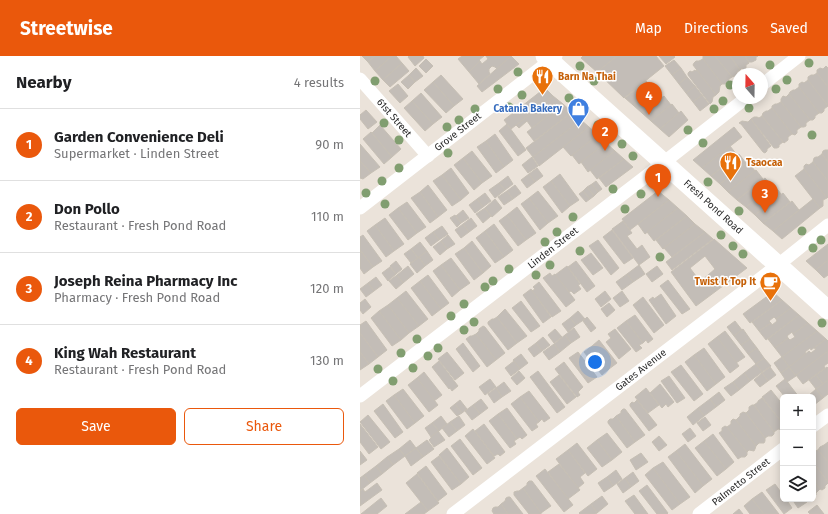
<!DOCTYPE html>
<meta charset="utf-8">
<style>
body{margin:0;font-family:"Fira Sans",sans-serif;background:#f6f6f6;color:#202124}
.controls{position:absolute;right:12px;bottom:12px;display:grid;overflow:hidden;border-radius:6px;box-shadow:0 2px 10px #0003}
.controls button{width:36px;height:36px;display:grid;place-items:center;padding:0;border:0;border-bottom:1px solid #e0e0e0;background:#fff;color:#202124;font:20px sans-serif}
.compass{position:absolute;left:372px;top:12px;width:36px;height:36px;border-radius:50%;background:#fff;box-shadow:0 2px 10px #0003;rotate:340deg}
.you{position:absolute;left:235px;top:306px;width:14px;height:14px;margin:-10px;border:3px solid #fff;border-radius:50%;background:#1a73e8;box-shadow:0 0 0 6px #1a73e833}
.badge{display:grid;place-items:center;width:26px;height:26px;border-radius:50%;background:#ea580c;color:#fff;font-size:13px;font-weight:700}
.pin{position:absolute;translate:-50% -33px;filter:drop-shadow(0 1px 2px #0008)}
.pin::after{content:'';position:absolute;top:21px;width:14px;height:12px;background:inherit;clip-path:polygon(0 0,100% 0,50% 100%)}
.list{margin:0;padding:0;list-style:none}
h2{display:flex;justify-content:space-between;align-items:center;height:52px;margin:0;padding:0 16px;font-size:17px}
h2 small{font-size:13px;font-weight:400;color:#757577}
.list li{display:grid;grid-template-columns:26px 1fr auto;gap:12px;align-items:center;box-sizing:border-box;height:72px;padding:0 16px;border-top:1px solid #e0e0e0}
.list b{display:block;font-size:15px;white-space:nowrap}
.list p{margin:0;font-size:13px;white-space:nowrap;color:#757577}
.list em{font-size:13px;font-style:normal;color:#757577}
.actions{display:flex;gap:8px;padding:12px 16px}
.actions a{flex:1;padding:9px 0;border:1px solid #ea580c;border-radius:6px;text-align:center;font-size:14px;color:#ea580c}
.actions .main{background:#ea580c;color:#fff}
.icon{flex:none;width:22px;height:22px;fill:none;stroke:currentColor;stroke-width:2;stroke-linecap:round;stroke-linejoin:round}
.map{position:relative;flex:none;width:468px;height:458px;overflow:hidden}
header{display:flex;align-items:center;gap:24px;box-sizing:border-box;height:56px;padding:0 20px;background:#ea580c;color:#fff}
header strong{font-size:19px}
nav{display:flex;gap:22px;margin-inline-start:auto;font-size:14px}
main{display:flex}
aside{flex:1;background:#fff}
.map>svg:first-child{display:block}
.building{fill:#c3bdb7;stroke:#c6bfb4;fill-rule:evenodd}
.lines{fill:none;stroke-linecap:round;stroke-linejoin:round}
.street{stroke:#fff;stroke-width:13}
.secondary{stroke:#fff;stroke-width:19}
.tree{fill:#819e70}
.labels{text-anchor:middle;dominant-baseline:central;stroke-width:3;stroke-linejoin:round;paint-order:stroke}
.food-label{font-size:10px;font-weight:bold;fill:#c56008;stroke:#fff;text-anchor:start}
.shop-label{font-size:10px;font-weight:bold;fill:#366cbe;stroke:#fff;text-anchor:end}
.street-label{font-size:10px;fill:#292929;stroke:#fff}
</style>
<header>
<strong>Streetwise</strong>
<nav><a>Map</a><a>Directions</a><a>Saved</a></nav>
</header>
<main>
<aside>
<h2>Nearby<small>4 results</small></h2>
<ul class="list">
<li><span class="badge">1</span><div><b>Garden Convenience Deli</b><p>Supermarket · Linden Street</p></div><em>90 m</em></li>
<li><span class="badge">2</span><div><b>Don Pollo</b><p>Restaurant · Fresh Pond Road</p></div><em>110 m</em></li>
<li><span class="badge">3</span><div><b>Joseph Reina Pharmacy Inc</b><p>Pharmacy · Fresh Pond Road</p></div><em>120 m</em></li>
<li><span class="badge">4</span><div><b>King Wah Restaurant</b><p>Restaurant · Fresh Pond Road</p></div><em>130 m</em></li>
</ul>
<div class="actions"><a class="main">Save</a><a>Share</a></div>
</aside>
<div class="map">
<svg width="468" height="458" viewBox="0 0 468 458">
<rect width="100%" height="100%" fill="#ebe3da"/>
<g class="building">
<polygon points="2,0 15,0 8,6"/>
<polygon points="15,0 32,0 15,15 8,6"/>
<polygon points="32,0 36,0 42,7 23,24 15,15"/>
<polygon points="49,0 63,0 64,2 55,10 48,1"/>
<polygon points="102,0 124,0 119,4 120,5 109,16 98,3"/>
<polygon points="126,0 151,0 137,13 135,11 132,10 129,13 129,16 130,18 119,28 109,16 120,5 122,8 128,3"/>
<polygon points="151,0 159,8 122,36 117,30"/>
<polygon points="223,0 257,0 237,16 221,2"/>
<polygon points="257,0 296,0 304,10 264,42 237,16"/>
<polygon points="299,0 314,0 315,1 306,8"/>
<polygon points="343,0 355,0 372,21 369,23 368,26 365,28 362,28 343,3"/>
<polygon points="355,0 370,0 380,14 377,16 377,19 372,21"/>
<polygon points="370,0 385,0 389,7 386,9 386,12 384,14 382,12 380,14"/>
<polygon points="385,0 398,0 396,1 396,4 392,6 389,6"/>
<polygon points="66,3 73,10 66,17 59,10"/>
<polygon points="343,3 362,28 360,30 359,36 356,39 333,9 334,7 336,5 339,5"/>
<polygon points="314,4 321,12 312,19 305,10"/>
<polygon points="42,7 49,15 30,31 23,24"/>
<polygon points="466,10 468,12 468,31 457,17 457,14 460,12 463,13"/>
<polygon points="56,12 63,20 55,26 49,19"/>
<polygon points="321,12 327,21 319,28 312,19"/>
<polygon points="335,14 335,15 337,14 356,39 353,41 352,46 350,48 328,19 328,17 330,15 332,16"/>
<polygon points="457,17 468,31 468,50 448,24 448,21 451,19 454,19"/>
<polygon points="49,19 55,26 48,33 41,26"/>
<polygon points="81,19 103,43 94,50 73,26"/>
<polygon points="327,21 335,30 326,37 319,28"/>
<polygon points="448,24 468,50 464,53 464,55 462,57 459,57 439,31 439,28 442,26 444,27"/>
<polygon points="286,25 293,33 273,49 265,42"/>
<polygon points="73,26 94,50 86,57 64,34"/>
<polygon points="38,28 48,40 40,47 29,35"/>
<polygon points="335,30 342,39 333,46 326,37"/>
<polygon points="439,31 459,57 455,60 455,62 453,64 450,64 429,38 430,36 433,34 435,34"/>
<polygon points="185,32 193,40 169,59 162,50"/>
<polygon points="295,32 302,41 282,57 273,49"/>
<polygon points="61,37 82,61 73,68 52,45"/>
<polygon points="429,38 450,64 446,67 446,70 444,71 441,71 421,46 421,43 423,40 426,41"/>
<polygon points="342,39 349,48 340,55 333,46"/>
<polygon points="193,40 203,48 172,72 167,65 159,72 156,69"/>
<polygon points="304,40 311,49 291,65 282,57"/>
<polygon points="52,45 73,68 65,75 44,52"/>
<polygon points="421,46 441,71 437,74 437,77 435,79 432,78 412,52 412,50 415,48 417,48"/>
<polygon points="203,48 212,56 174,85 167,76"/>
<polygon points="312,48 319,57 300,73 291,65"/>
<polygon points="162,50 169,59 151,73 144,64"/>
<polygon points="412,52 432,78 428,81 428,84 424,87 402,60 403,57 406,55 408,55"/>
<polygon points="6,54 17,66 8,73 0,63 0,59"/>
<polygon points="321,55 328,64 309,81 300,73"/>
<polygon points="212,56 221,64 173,101 166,92"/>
<polygon points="402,60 423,86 419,89 419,91 417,92 414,92 391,63 394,61 397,61 399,62"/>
<polygon points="391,63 411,90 407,93 407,95 405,97 403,96 381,68 379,67 382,65 388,66"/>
<polygon points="221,64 229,71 179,110 173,101"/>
<polygon points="147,68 166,94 158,100 139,75"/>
<polygon points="20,69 41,93 32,101 12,77"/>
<polygon points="229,71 238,79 211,100 203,91"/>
<polygon points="374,71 382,81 342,112 333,104"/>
<polygon points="11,76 32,101 24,108 3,83"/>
<polygon points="135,78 153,104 144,111 126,85"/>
<polygon points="238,79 246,87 219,108 212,99"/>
<polygon points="126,85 144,111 136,117 117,91"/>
<polygon points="246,87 255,95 228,116 221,106"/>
<polygon points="0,88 20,111 11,117 0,105"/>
<polygon points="370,90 377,99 351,120 342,112"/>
<polygon points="465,94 468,94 468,106 462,98 463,95"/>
<polygon points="112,95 132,120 122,127 103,102"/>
<polygon points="255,95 264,103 237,123 230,114"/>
<polygon points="379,98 386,107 360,128 351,120"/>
<polygon points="462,98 468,106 468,125 453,106 454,102 456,101 458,101"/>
<polygon points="172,101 178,110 168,117 162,109"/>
<polygon points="103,102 122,127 114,134 94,109"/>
<polygon points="264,103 273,111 246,131 239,122"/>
<polygon points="0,105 11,117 3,123 0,122"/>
<polygon points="388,106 395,115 368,136 360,128"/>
<polygon points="453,106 468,125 468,141 467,142 444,113 444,110 446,108 449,109"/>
<polygon points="91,112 109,137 101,144 82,119"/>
<polygon points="177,112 183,120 175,126 169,118"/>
<polygon points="444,113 467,142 463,144 463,150 460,152 435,120"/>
<polygon points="396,114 403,123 377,144 368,136"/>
<polygon points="169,118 175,126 167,132 161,124"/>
<polygon points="200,118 219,144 210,150 191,125"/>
<polygon points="82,119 101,144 92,150 73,125"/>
<polygon points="148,120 153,128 145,134 139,127"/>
<polygon points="405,122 412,130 386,151 377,144"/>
<polygon points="191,125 210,150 202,157 183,131"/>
<polygon points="236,125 242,133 238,136 232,128"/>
<polygon points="139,127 145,134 135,142 129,134"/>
<polygon points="232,128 238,136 234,140 227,131"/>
<polygon points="68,129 87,154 78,161 60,136"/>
<polygon points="155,129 161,137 153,143 147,135"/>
<polygon points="414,129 421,138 395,159 386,151"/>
<polygon points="227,131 234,140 230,143 223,135"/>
<polygon points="147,135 153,143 144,149 138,141"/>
<polygon points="178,135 198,160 188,167 169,142"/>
<polygon points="223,135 230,143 226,146 219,138"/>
<polygon points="298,135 309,144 270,174 262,163"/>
<polygon points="60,136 78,161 70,167 51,142"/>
<polygon points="125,137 131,145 123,151 117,143"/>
<polygon points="423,137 430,146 403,167 395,159"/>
<polygon points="169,142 188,167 180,174 161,148"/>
<polygon points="117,143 123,151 115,157 109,149"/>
<polygon points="135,143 142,152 132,161 125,152"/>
<polygon points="453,143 460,152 422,183 413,175"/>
<polygon points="309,144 318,152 285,178 278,168"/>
<polygon points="432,145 439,154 413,175 403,167"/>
<polygon points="47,146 66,171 57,177 38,152"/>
<polygon points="157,151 176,177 166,184 147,159"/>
<polygon points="38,152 57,177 48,184 29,159"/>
<polygon points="125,152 131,160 123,167 116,158"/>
<polygon points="318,152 327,160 294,185 287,176"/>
<polygon points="103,154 109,162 101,167 96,160"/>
<polygon points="95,159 101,167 97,171 90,162"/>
<polygon points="147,159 166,184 158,190 139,165"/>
<polygon points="327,160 335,168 303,193 296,184"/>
<polygon points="25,162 44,188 34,195 15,169"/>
<polygon points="111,162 117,170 109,176 103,168"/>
<polygon points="263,165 272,177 267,180 277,193 282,189 290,201 279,209 252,173"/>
<polygon points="103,168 109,176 101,182 95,174"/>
<polygon points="134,168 153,194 144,201 125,175"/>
<polygon points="335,168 345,176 312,201 304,192"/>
<polygon points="15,169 34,195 26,201 7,175"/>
<polygon points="82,170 88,178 79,184 73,176"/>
<polygon points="252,174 273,202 264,208 243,181"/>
<polygon points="125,175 144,201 135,207 116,182"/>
<polygon points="73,176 79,184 71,190 65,182"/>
<polygon points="345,176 353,183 312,214 306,206"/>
<polygon points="3,179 22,205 13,211 0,194 0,181"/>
<polygon points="88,179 95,188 87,193 81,185"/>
<path d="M 354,183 L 387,212 L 336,250 L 311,216 ZM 345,200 L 355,213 L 341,225 L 339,224 L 330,212 Z"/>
<polygon points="238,184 259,212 251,219 229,190"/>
<polygon points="81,185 87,193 80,199 73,191"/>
<polygon points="112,185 131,210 123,217 104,192"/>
<polygon points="60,186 67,195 58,202 51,193"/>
<polygon points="468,188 468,204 456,214 446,205"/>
<polygon points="104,192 123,217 114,224 95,198"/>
<polygon points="51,193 58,202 51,207 44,198"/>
<polygon points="0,194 13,211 4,218 0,212"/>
<polygon points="67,195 73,204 65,210 59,201"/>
<polygon points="231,197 243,212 233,219 221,204"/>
<polygon points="59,201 65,210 57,217 50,208"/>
<polygon points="91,202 110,227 100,234 81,209"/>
<polygon points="468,204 468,219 464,222 456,214"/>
<polygon points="36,205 42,213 36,218 30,210"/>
<polygon points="216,205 235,230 227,236 208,211"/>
<polygon points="81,209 100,234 92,241 73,215"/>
<polygon points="279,209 285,218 273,226 267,218"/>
<polygon points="48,210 54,218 43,227 37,219"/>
<polygon points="207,210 220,228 218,229 221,233 214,238 211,235 209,236 195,219"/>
<polygon points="297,210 303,218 292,226 286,218"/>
<polygon points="30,211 36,218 28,225 22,217"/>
<polygon points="190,217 192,220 195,218 215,244 206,251 183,222"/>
<polygon points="267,218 273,226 262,234 256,226"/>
<polygon points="37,219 43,227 36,233 29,225"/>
<polygon points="68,219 89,247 81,253 60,225"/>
<polygon points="16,221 22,229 14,235 8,227"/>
<polygon points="308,224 330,253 322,258 300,230"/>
<polygon points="60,225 81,253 72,260 51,232"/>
<polygon points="179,226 201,255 192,261 172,235 175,233 173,231"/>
<polygon points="8,227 14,235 6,241 0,233"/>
<polygon points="171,233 191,261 183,267 163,239"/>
<polygon points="46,235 68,263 59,270 37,242"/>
<polygon points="245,235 251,243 241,251 235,243"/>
<polygon points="262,235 269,245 260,251 253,242"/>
<polygon points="413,236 422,244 390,267 383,258"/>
<polygon points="301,238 316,260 306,268 289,244 293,241 294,243"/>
<polygon points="283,241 304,269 294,277 273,249"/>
<polygon points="37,242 59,270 49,277 28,249"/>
<polygon points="5,243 11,251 3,258 0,254 0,247"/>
<polygon points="422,244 431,252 416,263 414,261 409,265 411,267 399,275 392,266"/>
<polygon points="161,245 180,270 171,276 152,252"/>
<polygon points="249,247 255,254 247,261 241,253"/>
<polygon points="28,249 49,277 41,284 19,255"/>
<polygon points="431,252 439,259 406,284 399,275 411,267 412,269 417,265 416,263"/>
<polygon points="145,253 167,280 157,287 137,261"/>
<polygon points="19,255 41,284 32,290 11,262"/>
<polygon points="218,255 225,263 216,269 210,262"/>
<polygon points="275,259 293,283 288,287 286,284 283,287 266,265"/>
<polygon points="439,259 448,267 433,278 432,276 427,280 428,282 415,292 408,283"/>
<polygon points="137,261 157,287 148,294 128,268 128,266 132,263 134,263"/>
<polygon points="227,261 236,272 231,276 223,265"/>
<polygon points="210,262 216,269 208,276 202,268"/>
<polygon points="6,265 27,294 18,301 0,277 0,269"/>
<polygon points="266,265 283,287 279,289 282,292 276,296 257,272"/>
<polygon points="375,265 382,274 374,280 367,271"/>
<polygon points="448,267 457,275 422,301 415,292 428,282 430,284 435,281 433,278"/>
<polygon points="123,270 125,271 145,297 136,304 116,278 119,275 119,273"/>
<polygon points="214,272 220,281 211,287 205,279"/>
<polygon points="195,273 202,281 194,287 188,279"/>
<polygon points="255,273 271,293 259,303 246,286 251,282 248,278"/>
<polygon points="383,273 390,283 381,289 374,280"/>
<polygon points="365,275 385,301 376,307 357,281"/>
<polygon points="457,275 466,283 451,294 450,292 445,296 446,298 429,311 422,301"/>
<polygon points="0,277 18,301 9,308 0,296"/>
<polygon points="116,278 136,304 127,311 106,283 110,280 112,280"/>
<polygon points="205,279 211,287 200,296 194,288"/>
<polygon points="183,281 190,289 182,295 176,287"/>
<polygon points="357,281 379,310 370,317 348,288"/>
<polygon points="390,283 397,292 388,298 381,289"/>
<polygon points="466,283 468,285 468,295 436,320 429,311 449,295 451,297 456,293 454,292"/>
<polygon points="239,284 257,307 249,313 232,290"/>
<polygon points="103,287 120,310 113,316 96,293"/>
<polygon points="176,287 182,295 174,301 168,293"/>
<polygon points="194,288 200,296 189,304 183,296"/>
<polygon points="232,290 249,313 242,319 224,296"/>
<polygon points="344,292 365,321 356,328 334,299"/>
<polygon points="397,292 404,302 396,308 388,298"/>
<polygon points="468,295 468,307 464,310 465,312 443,328 436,319"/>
<polygon points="0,296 9,308 0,314"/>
<polygon points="87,296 104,317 95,324 78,303"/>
<polygon points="218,296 237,321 228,327 209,302"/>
<polygon points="161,298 168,307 160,313 153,304"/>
<polygon points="334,299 356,328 347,335 325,306"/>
<polygon points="422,301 429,311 421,317 414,307"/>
<polygon points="404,302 411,310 402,316 396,308"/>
<polygon points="79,305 98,330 92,335 90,332 89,333 72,311"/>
<polygon points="154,305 160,313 151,320 145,312"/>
<polygon points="204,306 223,331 218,336 220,339 217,341 195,313"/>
<polygon points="396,308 402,316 390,325 384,317"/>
<polygon points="321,309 343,338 334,345 311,316"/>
<polygon points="410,311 416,319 408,325 402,317"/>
<polygon points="429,311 436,320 427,326 421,317"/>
<polygon points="467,311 468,312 468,324 463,328 456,319"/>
<polygon points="159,315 165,322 157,329 151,322"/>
<polygon points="178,315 205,351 197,357 170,321"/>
<polygon points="64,316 82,339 74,345 57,322"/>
<polygon points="384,317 390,325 379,334 373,326"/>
<polygon points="402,317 408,325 400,331 394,324"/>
<polygon points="199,319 216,341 207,348 190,326"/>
<polygon points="456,319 463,328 456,333 449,324"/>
<polygon points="309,320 325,342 317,347 301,325"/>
<polygon points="57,322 78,349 69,356 48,329"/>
<polygon points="130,323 136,331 125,339 119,331"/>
<polygon points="425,323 439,341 425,341 416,330"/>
<polygon points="468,324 468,338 463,342 456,333"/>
<polygon points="144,326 151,335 142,341 136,332"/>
<polygon points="373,326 379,334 371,340 364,332"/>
<polygon points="300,328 314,346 308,351 306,348 302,352 290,337"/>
<polygon points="136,332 142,341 134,347 128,338"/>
<polygon points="286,332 299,349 288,357 275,341"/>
<polygon points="43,333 64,360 55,367 34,339"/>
<polygon points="456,333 463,342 454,349 453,347 453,341 449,341 448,340"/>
<polygon points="411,334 423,349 423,368 402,341"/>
<polygon points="169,335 190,362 184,366 182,363 179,366 160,341"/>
<polygon points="359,336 365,344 356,351 350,343"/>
<polygon points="34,339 55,367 47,373 26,345"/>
<polygon points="160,341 179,366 176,368 178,371 172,375 151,348"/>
<polygon points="402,342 403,343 423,368 423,374 418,373 414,376 394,349 398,346 398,345"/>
<polygon points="121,343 128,352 120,358 113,349"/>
<polygon points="350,343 356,351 344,360 338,352"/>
<polygon points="100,344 107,353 102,357 95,348"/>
<polygon points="277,344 297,369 289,375 270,350 270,348 272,346 274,347"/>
<polygon points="23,348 43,376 35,382 14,355"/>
<polygon points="95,348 102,357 97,360 90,352"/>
<polygon points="113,349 120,358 112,364 105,355"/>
<polygon points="392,349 394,349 414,376 414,378 412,380 408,380 405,382 386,357 389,354 389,351"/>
<polygon points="147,352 167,379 162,383 160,381 157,383 138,358"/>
<polygon points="338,352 344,360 333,369 327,361"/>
<polygon points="263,353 265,353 285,379 275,386 256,360 261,357 261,355"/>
<polygon points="383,356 386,357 405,382 405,385 404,387 399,387 396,390 376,364 380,360 380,358"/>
<polygon points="138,358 157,383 154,385 156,388 150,392 129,365"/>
<polygon points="8,359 30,386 21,393 0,366"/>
<polygon points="81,360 87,368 79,375 72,367"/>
<polygon points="99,360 105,369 97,375 90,366"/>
<polygon points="256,360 275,386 267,392 248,367 248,365 250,363 253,363"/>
<polygon points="345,361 351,369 343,375 337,367"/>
<polygon points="373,363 376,364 396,390 395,393 394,395 389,394 387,396 367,371 371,368 371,365"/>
<polygon points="90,366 97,375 89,381 82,372"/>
<polygon points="72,367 79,375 71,381 65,372"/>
<polygon points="0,368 18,391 9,398 0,386"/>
<polygon points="124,368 145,396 140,400 138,398 134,400 115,375"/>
<polygon points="365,370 367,371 387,396 387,399 385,401 381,401 378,403 359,377 362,375 362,372"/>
<polygon points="330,372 336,380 328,386 322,378"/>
<polygon points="113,373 135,402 127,408 105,380"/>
<polygon points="78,375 85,384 74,391 69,384 71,382 71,381"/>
<polygon points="247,377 262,396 252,404 237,384"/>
<polygon points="353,378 374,406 366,413 344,385"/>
<polygon points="299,380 307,389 299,395 292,386"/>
<polygon points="100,383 122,412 113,419 91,390"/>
<polygon points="50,384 56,392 45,400 39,393"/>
<polygon points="67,384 74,393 63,401 56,392"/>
<polygon points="237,384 252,404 242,411 227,392"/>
<polygon points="344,385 366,413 357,420 335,392"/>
<polygon points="468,386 468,406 458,394 460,391 464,389"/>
<polygon points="217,387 237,413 228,420 208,394"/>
<polygon points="325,388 352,423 343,430 316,395"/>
<polygon points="56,392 63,401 51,410 45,400"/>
<polygon points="87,392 109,421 101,428 79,399"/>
<polygon points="39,393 45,400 33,409 27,401"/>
<polygon points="208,394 225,417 220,421 224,427 218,432 196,403"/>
<polygon points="458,394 468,406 468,426 453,406 453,396"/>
<polygon points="0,395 7,404 0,409"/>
<polygon points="316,395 343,430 335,437 308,401"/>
<polygon points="281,397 288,406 276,414 270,404"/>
<polygon points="79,400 101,428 92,434 71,406"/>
<polygon points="27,401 33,409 22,418 16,410"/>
<polygon points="303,406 330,441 320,448 293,412"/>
<polygon points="453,406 468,426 468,427 465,430 465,432 462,434 460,433 453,424"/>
<polygon points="199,408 220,434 208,443 188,416"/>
<polygon points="16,410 22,418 10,427 4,419"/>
<polygon points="66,410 87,438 78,445 57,417"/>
<polygon points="293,412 320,448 312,454 285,419"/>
<polygon points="185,413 213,449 204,456 176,420"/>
<polygon points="256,414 262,423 253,430 247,421"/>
<polygon points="273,416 279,425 271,431 265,422"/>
<polygon points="57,418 79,447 68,455 46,427"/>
<polygon points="4,419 10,427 0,435 0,422"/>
<polygon points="247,421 253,430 244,436 238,427"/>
<polygon points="265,422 271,431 263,437 257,428"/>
<polygon points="453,424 460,433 456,437 456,439 453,441"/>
<polygon points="169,425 172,425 191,450 181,457 163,432 167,429 167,427"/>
<polygon points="17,427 22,434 0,450 0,435 3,433 5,436"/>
<polygon points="415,428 423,439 423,443 426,443 432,452 424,458 406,434"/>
<polygon points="287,429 308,457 307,458 297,458 279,435"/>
<polygon points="163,432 181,457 181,458 169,458 154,439 154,436 157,435 159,435"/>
<polygon points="402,436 419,458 404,458 392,443"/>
<polygon points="274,439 288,458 275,458 265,445"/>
<polygon points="242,440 248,448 237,457 231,448"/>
<polygon points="148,441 150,441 163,458 148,458 141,448 145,445 146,442"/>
<polygon points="21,442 27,450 17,458 1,458"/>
<polygon points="392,443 404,458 390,458 384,450"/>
<polygon points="432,443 445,443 447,446 438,452"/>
<polygon points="61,446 68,455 64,458 45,458"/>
<polygon points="141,448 148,458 134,458 132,455 133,452 135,451 138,451"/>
<polygon points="231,448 237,457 235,458 220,458 219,457"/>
<polygon points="457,449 464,458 450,458 448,456"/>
<polygon points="379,453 383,458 373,458"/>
</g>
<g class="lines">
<g class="street">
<polyline points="0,23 68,100"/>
<polyline points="402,29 439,0"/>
<polyline points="0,152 196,0"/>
<polyline points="0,340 289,118 386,42"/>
<polyline points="453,370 468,359"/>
<polyline points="93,458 418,209 468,169"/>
<polyline points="339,458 423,393"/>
</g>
<polyline class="secondary" points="185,0 199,13 468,254"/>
</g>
<g class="tree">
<circle cx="449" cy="7" r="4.5"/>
<circle cx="410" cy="9" r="4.5"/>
<circle cx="220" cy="10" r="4.5"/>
<circle cx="158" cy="16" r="4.5"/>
<circle cx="427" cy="24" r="4.5"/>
<circle cx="15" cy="25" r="4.5"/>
<circle cx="234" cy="25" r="4.5"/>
<circle cx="370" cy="29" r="4.5"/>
<circle cx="138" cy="33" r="4.5"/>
<circle cx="416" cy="33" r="4.5"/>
<circle cx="162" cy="39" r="4.5"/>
<circle cx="209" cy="42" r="4.5"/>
<circle cx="363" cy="45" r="4.5"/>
<circle cx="149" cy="51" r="4.5"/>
<circle cx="389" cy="52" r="4.5"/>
<circle cx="115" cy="53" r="4.5"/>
<circle cx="354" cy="53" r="4.5"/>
<circle cx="99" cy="64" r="4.5"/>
<circle cx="24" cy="67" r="4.5"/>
<circle cx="238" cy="69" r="4.5"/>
<circle cx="87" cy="71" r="4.5"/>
<circle cx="246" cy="74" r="4.5"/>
<circle cx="328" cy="74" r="4.5"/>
<circle cx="452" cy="79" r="4.5"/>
<circle cx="39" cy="84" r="4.5"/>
<circle cx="343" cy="87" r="4.5"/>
<circle cx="262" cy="88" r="4.5"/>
<circle cx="88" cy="97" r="4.5"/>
<circle cx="273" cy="100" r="4.5"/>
<circle cx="39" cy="112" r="4.5"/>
<circle cx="22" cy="125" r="4.5"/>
<circle cx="348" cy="126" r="4.5"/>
<circle cx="253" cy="133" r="4.5"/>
<circle cx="6" cy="137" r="4.5"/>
<circle cx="281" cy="138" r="4.5"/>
<circle cx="25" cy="148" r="4.5"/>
<circle cx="265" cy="153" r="4.5"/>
<circle cx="379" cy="155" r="4.5"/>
<circle cx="213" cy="161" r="4.5"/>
<circle cx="442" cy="175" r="4.5"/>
<circle cx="197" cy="176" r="4.5"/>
<circle cx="361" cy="179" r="4.5"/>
<circle cx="461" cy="184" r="4.5"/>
<circle cx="185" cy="186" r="4.5"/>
<circle cx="373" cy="190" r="4.5"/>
<circle cx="453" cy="192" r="4.5"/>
<circle cx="220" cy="195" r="4.5"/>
<circle cx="383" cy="198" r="4.5"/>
<circle cx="300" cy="201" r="4.5"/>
<circle cx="190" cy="209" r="4.5"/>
<circle cx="149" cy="213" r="4.5"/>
<circle cx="176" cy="219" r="4.5"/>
<circle cx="133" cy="225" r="4.5"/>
<circle cx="125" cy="231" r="4.5"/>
<circle cx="104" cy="248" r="4.5"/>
<circle cx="91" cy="260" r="4.5"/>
<circle cx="114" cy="266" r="4.5"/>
<circle cx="462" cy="267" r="4.5"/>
<circle cx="104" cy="274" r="4.5"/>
<circle cx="57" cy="283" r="4.5"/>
<circle cx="78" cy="292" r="4.5"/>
<circle cx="41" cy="297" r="4.5"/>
<circle cx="68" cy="300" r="4.5"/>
<circle cx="53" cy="312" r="4.5"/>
<circle cx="18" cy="313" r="4.5"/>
<circle cx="33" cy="325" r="4.5"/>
</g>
<defs>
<symbol id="restaurant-pin" viewBox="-11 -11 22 30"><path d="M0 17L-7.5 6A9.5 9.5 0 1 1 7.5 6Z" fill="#e8710a" stroke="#fff"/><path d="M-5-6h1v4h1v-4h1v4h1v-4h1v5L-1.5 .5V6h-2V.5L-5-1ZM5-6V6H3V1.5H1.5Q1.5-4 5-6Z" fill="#fff"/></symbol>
<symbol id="shop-pin" viewBox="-11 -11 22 30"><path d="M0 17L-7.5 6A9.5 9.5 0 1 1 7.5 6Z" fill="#3f7fe0" stroke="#fff"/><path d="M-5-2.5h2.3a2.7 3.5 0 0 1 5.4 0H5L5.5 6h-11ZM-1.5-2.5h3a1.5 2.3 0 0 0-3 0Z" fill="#fff"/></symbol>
<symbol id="cafe-pin" viewBox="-11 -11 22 30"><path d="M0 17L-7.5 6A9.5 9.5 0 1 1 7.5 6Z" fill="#e8710a" stroke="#fff"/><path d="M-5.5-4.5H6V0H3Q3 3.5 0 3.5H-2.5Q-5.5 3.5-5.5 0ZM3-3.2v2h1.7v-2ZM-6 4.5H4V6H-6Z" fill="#fff"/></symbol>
</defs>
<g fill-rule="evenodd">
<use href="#restaurant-pin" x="170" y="8" width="25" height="34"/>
<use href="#shop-pin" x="206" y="40" width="25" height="34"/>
<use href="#restaurant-pin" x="358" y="94" width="25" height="34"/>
<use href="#cafe-pin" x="398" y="214" width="25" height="34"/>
</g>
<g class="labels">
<g class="food-label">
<text x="198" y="21">Barn Na Thai</text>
<text x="386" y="107">Tsaocaa</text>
<text x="396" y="226" text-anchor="end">Twist It Top It</text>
</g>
<g class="shop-label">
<text x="202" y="53">Catania Bakery</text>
</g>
<g class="street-label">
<text transform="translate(34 62) rotate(49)">61st Street</text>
<text transform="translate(98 76) rotate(-38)">Grove Street</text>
<text transform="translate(353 151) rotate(42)">Fresh Pond Road</text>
<text transform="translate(193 192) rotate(-38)">Linden Street</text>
<text transform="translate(281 314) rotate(-38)">Gates Avenue</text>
<text transform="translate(381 426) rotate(-38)">Palmetto Street</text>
</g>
</g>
</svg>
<div class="controls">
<button>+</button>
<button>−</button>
<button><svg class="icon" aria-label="layers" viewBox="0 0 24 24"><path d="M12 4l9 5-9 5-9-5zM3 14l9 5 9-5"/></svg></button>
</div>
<svg class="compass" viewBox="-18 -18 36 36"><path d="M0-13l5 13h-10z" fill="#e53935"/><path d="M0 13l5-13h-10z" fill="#757577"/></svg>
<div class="you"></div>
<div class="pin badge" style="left:298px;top:141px">1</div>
<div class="pin badge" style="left:245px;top:95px">2</div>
<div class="pin badge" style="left:405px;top:157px">3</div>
<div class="pin badge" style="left:289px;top:59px">4</div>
</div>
</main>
